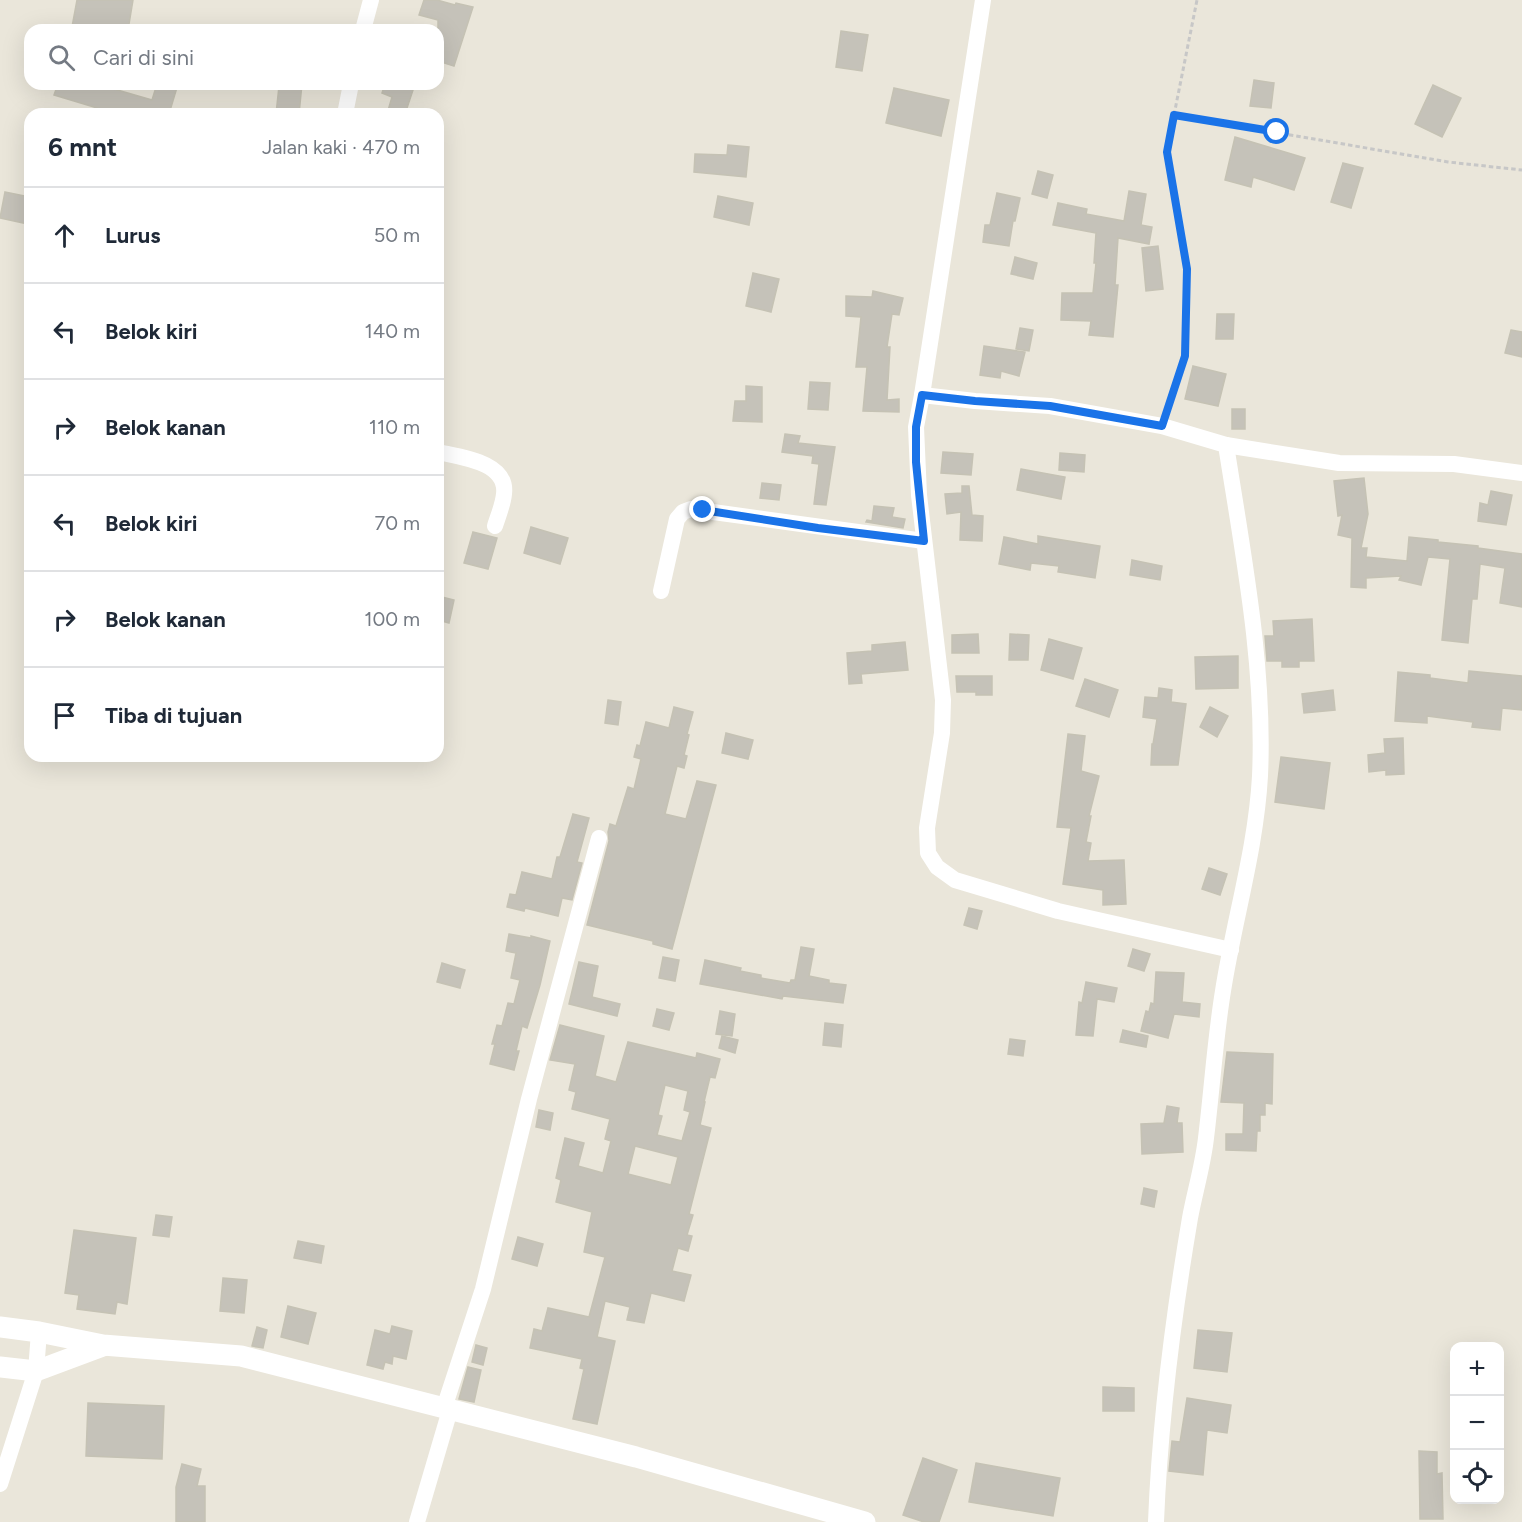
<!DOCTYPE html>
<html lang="id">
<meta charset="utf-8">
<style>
body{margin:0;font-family:Figtree,sans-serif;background:#f2f2f3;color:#1f2937}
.controls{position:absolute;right:18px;bottom:18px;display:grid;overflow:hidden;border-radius:12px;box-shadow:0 6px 24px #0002}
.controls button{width:54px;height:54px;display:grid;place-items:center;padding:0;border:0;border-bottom:2px solid #e0e1e3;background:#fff;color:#1f2937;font:30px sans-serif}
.stop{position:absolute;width:18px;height:18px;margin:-14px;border:4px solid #1a73e8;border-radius:50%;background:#fff}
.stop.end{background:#1a73e8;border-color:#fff;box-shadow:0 2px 6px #0008}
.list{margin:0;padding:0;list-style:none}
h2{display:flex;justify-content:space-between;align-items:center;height:78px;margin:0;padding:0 24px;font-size:26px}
h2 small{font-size:20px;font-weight:400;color:#747a83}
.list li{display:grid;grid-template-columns:39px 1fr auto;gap:18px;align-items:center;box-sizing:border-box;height:96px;padding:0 24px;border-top:2px solid #e0e1e3}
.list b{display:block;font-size:22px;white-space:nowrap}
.list em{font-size:20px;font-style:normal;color:#747a83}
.icon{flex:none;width:33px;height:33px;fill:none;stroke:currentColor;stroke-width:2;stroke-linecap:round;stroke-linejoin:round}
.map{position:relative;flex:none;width:1522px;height:1522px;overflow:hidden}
.search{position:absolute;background:#fff;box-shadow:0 6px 24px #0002;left:24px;top:24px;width:420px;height:66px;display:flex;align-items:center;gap:15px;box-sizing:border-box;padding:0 21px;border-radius:18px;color:#747a83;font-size:22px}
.panel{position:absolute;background:#fff;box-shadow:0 6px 24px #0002;left:24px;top:108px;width:420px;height:654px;border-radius:18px}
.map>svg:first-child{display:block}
.building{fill:#c5c2b9;stroke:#c5c2b4;stroke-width:1.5;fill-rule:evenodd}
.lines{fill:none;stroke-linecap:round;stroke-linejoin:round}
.path{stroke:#c7c7c7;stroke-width:3;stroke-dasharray:4.5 3;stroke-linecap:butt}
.minor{stroke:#fff;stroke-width:16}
.tertiary{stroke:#fff;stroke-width:21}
.route{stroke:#1a73e8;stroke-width:8}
</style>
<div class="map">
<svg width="1522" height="1522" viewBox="0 0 1522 1522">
<rect width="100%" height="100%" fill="#eae6da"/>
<g class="building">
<polygon points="77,0 133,0 128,30 85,30 72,27"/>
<polygon points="424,0 437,0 455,5 456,3 473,7 454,66 438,61 438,20 419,15"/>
<polygon points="841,31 868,35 862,71 836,67"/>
<polygon points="1254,80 1274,83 1271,108 1250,106"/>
<polygon points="58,84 108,84 107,87 152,100 157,84 178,84 169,114 117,114 54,95"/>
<polygon points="286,84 302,84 299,114 276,114 279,86 286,87"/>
<polygon points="385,84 402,87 403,84 415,84 405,114 387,114 392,97 382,93"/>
<polygon points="1433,85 1461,98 1442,137 1415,124"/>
<polygon points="894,88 949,100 941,136 886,123"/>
<polygon points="1235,137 1305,158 1294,190 1253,177 1251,187 1225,180"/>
<polygon points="728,145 749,147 746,177 694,172 695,154 727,155"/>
<polygon points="1343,163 1363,168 1351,208 1331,202"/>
<polygon points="1038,171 1053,175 1047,198 1032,194"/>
<polygon points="1129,191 1146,194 1141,225 1152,227 1149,244 1118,238 1115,285 1118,285 1113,337 1089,335 1091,321 1061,320 1062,293 1093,293 1096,263 1094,263 1096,233 1053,225 1058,203 1087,209 1086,214 1124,221"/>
<polygon points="5,192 30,197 28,224 0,218"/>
<polygon points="997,193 1020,198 1015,221 1013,221 1009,246 983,242 985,225 990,225"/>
<polygon points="718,196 753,203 749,225 714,217"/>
<polygon points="1158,246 1163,289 1146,291 1142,248"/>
<polygon points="1015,257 1037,263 1033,279 1011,274"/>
<polygon points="753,273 779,279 771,312 746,306"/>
<polygon points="873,291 903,298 899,315 892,314 887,347 890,347 887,400 899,399 899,412 863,411 867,367 856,367 861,317 846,316 846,296 872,297"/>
<polygon points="1217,314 1234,314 1233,339 1216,339"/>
<polygon points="1020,328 1033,330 1029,351 1016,349"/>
<polygon points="1511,330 1522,332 1522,357 1505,353"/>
<polygon points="984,346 1025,352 1019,376 1001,371 1000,378 980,375"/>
<polygon points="1193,366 1226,374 1218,406 1185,399"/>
<polygon points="810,382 830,383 828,410 808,409"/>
<polygon points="746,386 762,387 762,422 733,421 735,401 746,401"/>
<rect x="1232" y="409" width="13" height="20"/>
<polygon points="785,434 800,436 798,443 835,447 826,505 814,504 819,464 812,463 813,456 782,452"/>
<polygon points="943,452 973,454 971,475 941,473"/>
<polygon points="1060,453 1085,455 1084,472 1059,470"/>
<polygon points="1021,469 1065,477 1061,499 1017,490"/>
<polygon points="1364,478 1368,514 1361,548 1367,548 1366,557 1407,561 1409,537 1438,540 1438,542 1478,546 1478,548 1522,554 1522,607 1500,603 1505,568 1480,564 1477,599 1472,599 1468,643 1442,640 1450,559 1428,557 1421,585 1399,580 1401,576 1366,578 1366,588 1351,587 1352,538 1338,535 1342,515 1338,516 1334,481"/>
<polygon points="762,483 781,485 779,500 760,498"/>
<polygon points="962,486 969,486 972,515 983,516 982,541 960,540 961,512 947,514 945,494 962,493"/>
<polygon points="1491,491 1512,495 1506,525 1478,521 1480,503 1488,505"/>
<polygon points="874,506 894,508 892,517 905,519 903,528 866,522 867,520 872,521"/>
<polygon points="531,527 568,538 560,564 524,553"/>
<polygon points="473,532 497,538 488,569 464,563"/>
<polygon points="1038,536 1100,546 1095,578 1058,572 1059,566 1031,563 1030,570 999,564 1004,537 1038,544"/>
<polygon points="1132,560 1162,566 1160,580 1130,575"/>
<polygon points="438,596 454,600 449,623 438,620"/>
<polygon points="1312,619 1314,661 1299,661 1299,667 1282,667 1282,661 1267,661 1265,636 1274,636 1273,621"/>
<polygon points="978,634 979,653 952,653 952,635"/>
<polygon points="1010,634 1029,635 1028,660 1009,660"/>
<polygon points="1049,639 1082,648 1073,679 1041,670"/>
<polygon points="905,642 908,670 861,674 862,683 849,684 847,653 872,651 872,645"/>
<polygon points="1238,656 1238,688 1196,689 1195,657"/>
<polygon points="1469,671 1522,676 1522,710 1502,708 1500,730 1472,727 1473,722 1427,716 1427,723 1395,721 1398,672 1430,675 1430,678 1468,683"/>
<polygon points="956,676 992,676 992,695 976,695 976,692 957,692"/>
<polygon points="1085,679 1118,690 1109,717 1076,706"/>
<polygon points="1159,688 1172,690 1171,702 1186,704 1178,765 1151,765 1152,744 1153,744 1157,719 1143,717 1145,697 1158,698"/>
<polygon points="1333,690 1335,710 1304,713 1302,694"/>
<polygon points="608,700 621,702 618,725 605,723"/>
<polygon points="674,707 693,712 687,734 689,735 684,755 687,756 684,768 677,766 665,814 686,819 697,781 716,785 672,949 653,944 653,941 587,925 609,841 608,832 610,824 616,826 628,787 634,789 641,759 634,757 637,745 640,746 646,722 669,728"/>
<polygon points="1210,707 1228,716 1217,737 1200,727"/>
<polygon points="726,733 753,740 748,759 722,753"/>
<polygon points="1068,734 1085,736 1081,771 1099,776 1089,816 1091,816 1086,842 1091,843 1088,861 1124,860 1126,904 1103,905 1103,890 1063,884 1071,828 1057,827"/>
<polygon points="1403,738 1404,774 1386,775 1386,770 1369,772 1368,755 1385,753 1384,739"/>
<polygon points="1281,757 1330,763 1324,809 1275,802"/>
<polygon points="573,814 589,818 577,862 582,863 572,900 562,898 558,916 525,908 524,911 507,907 510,894 516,895 522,872 552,879 557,857 560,857"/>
<polygon points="1209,868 1227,874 1220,895 1202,889"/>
<polygon points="969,908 982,911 977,929 964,925"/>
<polygon points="509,934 531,938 531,936 550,941 540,985 527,1028 522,1026 516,1051 519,1051 514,1070 490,1064 495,1044 492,1044 497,1025 502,1026 508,1003 514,1004 520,980 511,978 516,953 506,951"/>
<polygon points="801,947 814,949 809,976 829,980 829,983 846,985 843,1003 783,996 782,999 700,984 705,960 741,968 740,971 761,975 761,978 790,983 791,980 795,980"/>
<polygon points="1133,949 1150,954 1144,971 1128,966"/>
<polygon points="663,957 679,960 675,981 659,978"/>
<polygon points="579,962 598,966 592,997 620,1004 617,1016 569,1004"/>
<polygon points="442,963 465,970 460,988 437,982"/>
<polygon points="1156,972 1184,973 1182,1002 1200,1004 1199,1017 1174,1014 1168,1038 1141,1031 1146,1011 1149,1012 1151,1003 1154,1004"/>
<polygon points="1086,982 1117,988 1114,1002 1097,999 1093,1036 1076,1035 1079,1002 1082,1003"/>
<polygon points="657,1009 674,1013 669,1030 653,1026"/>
<polygon points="720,1011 735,1014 732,1036 716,1034"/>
<polygon points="825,1023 843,1025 841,1047 823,1045"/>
<path d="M 560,1025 L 604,1036 L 595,1076 L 616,1082 L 628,1042 L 696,1058 L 697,1053 L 720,1059 L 715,1078 L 710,1077 L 704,1102 L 705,1102 L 700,1125 L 711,1128 L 689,1214 L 693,1215 L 687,1235 L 692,1236 L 688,1251 L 678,1248 L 672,1271 L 691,1275 L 684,1301 L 651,1293 L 644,1323 L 627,1320 L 630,1307 L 605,1301 L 597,1337 L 615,1341 L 597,1424 L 573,1419 L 584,1369 L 580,1368 L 582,1359 L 530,1348 L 534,1329 L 542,1331 L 548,1308 L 589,1317 L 605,1257 L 584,1252 L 592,1212 L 556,1202 L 561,1180 L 556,1178 L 565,1138 L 584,1143 L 578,1166 L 603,1173 L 611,1141 L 605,1139 L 610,1119 L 572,1109 L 576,1092 L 569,1090 L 575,1064 L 550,1060 ZM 665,1085 L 688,1091 L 684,1110 L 690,1112 L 682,1141 L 657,1135 L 662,1116 L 658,1115 ZM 635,1146 L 678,1157 L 671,1185 L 628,1174 Z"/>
<polygon points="1123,1030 1148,1036 1146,1047 1120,1042"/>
<polygon points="722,1036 738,1040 735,1053 719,1048"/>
<polygon points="1010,1039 1025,1041 1023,1056 1008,1054"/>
<polygon points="1227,1052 1273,1054 1272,1104 1265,1103 1265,1115 1260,1115 1260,1131 1257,1131 1256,1151 1226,1150 1226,1134 1243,1134 1244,1103 1221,1102"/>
<polygon points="1167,1106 1179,1108 1177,1123 1182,1123 1183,1152 1142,1154 1141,1124 1164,1123"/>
<polygon points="539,1110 553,1113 550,1130 536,1127"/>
<polygon points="1144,1188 1157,1191 1154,1207 1141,1204"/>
<polygon points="156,1215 172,1217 169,1237 153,1235"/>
<polygon points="74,1230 136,1238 127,1304 117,1302 115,1314 77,1309 79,1295 65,1293"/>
<polygon points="518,1237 543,1244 537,1266 512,1259"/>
<polygon points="298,1241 324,1246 321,1263 294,1258"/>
<polygon points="223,1278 247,1280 244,1313 220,1311"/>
<polygon points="288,1306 316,1313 308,1344 281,1337"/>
<polygon points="392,1326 412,1331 406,1359 393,1356 392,1364 385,1362 383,1369 367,1365 375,1330 390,1334"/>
<polygon points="257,1327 267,1330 263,1348 252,1346"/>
<polygon points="1198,1330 1232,1333 1227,1372 1194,1368"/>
<polygon points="476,1345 487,1348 483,1365 472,1362"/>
<polygon points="468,1367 481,1370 474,1402 459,1399"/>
<polygon points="1103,1387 1134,1388 1134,1411 1103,1411"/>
<polygon points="1187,1398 1231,1405 1227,1433 1207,1430 1203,1475 1169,1471 1172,1441 1180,1442"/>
<polygon points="88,1403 164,1406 162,1459 86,1456"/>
<polygon points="1419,1451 1437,1452 1437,1474 1442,1473 1443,1519 1420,1519"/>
<polygon points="923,1458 957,1470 939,1522 924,1522 903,1515"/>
<polygon points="976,1463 1060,1478 1053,1516 969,1502"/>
<polygon points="182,1464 201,1469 197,1486 205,1486 205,1522 176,1522 176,1487"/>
</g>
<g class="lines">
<g class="path">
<polyline points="1174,115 1197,0"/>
<polyline points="1166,413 1185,356 1187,269 1167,152 1174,115 1448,162 1522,170"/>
</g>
<g class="minor">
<path d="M 983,0 L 922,395 L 975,401 L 1050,406 L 1162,426 L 1226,445 C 1243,554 1265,666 1260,776 C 1256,849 1234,920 1223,991 C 1215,1040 1212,1089 1206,1138 C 1203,1165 1195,1191 1190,1218 C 1173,1318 1160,1420 1156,1522"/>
<polyline points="363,30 371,0"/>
<polyline points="345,114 351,84"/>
<polyline points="922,395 916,427 919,495 943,700 942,733 927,828 928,853 937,867 955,880 1058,911 1231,950"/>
<polyline points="1226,445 1339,463 1454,464 1522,473"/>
<path d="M 438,452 C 460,457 508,462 504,494 C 503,505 498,516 495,526"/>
<polyline points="661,591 677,519 683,512 691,509 924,541"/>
<polyline points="444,1408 483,1289 529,1099 599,838"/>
<polyline points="0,1484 36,1371 39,1332"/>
<polyline points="417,1522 450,1410"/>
</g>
<g class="tertiary">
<polyline points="0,1327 39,1332 103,1345 241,1356 636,1457 865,1522"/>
<polyline points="0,1367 36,1371 103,1346"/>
</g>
</g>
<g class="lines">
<polyline class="route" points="703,510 818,528 924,541 916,462 916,427 922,395 975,401 1050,406 1162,426 1185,356 1187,269 1167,152 1174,115 1277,132"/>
</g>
</svg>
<div class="controls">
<button>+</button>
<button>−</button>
<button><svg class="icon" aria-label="locate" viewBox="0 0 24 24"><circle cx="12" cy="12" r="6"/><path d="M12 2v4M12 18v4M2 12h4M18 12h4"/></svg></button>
</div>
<div class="stop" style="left:1277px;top:132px"></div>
<div class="stop end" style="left:703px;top:510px"></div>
<div class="search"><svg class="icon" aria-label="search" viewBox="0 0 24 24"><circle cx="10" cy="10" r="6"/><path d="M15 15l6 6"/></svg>Cari di sini</div>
<section class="panel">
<h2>6 mnt<small>Jalan kaki · 470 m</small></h2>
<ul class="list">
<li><svg class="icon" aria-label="ahead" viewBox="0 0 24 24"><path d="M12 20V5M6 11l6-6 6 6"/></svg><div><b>Lurus</b></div><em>50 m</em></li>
<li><svg class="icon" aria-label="left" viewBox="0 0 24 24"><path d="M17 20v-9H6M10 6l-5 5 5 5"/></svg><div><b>Belok kiri</b></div><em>140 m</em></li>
<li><svg class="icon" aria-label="right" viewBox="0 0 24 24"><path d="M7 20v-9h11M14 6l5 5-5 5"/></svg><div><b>Belok kanan</b></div><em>110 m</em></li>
<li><svg class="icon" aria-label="left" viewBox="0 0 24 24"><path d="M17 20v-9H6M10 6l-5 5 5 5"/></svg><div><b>Belok kiri</b></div><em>70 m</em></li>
<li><svg class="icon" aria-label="right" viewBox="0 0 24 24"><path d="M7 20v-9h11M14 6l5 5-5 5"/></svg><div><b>Belok kanan</b></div><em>100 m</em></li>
<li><svg class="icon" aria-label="arrive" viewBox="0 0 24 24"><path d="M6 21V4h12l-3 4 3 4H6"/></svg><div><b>Tiba di tujuan</b></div></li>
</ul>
</section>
</div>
